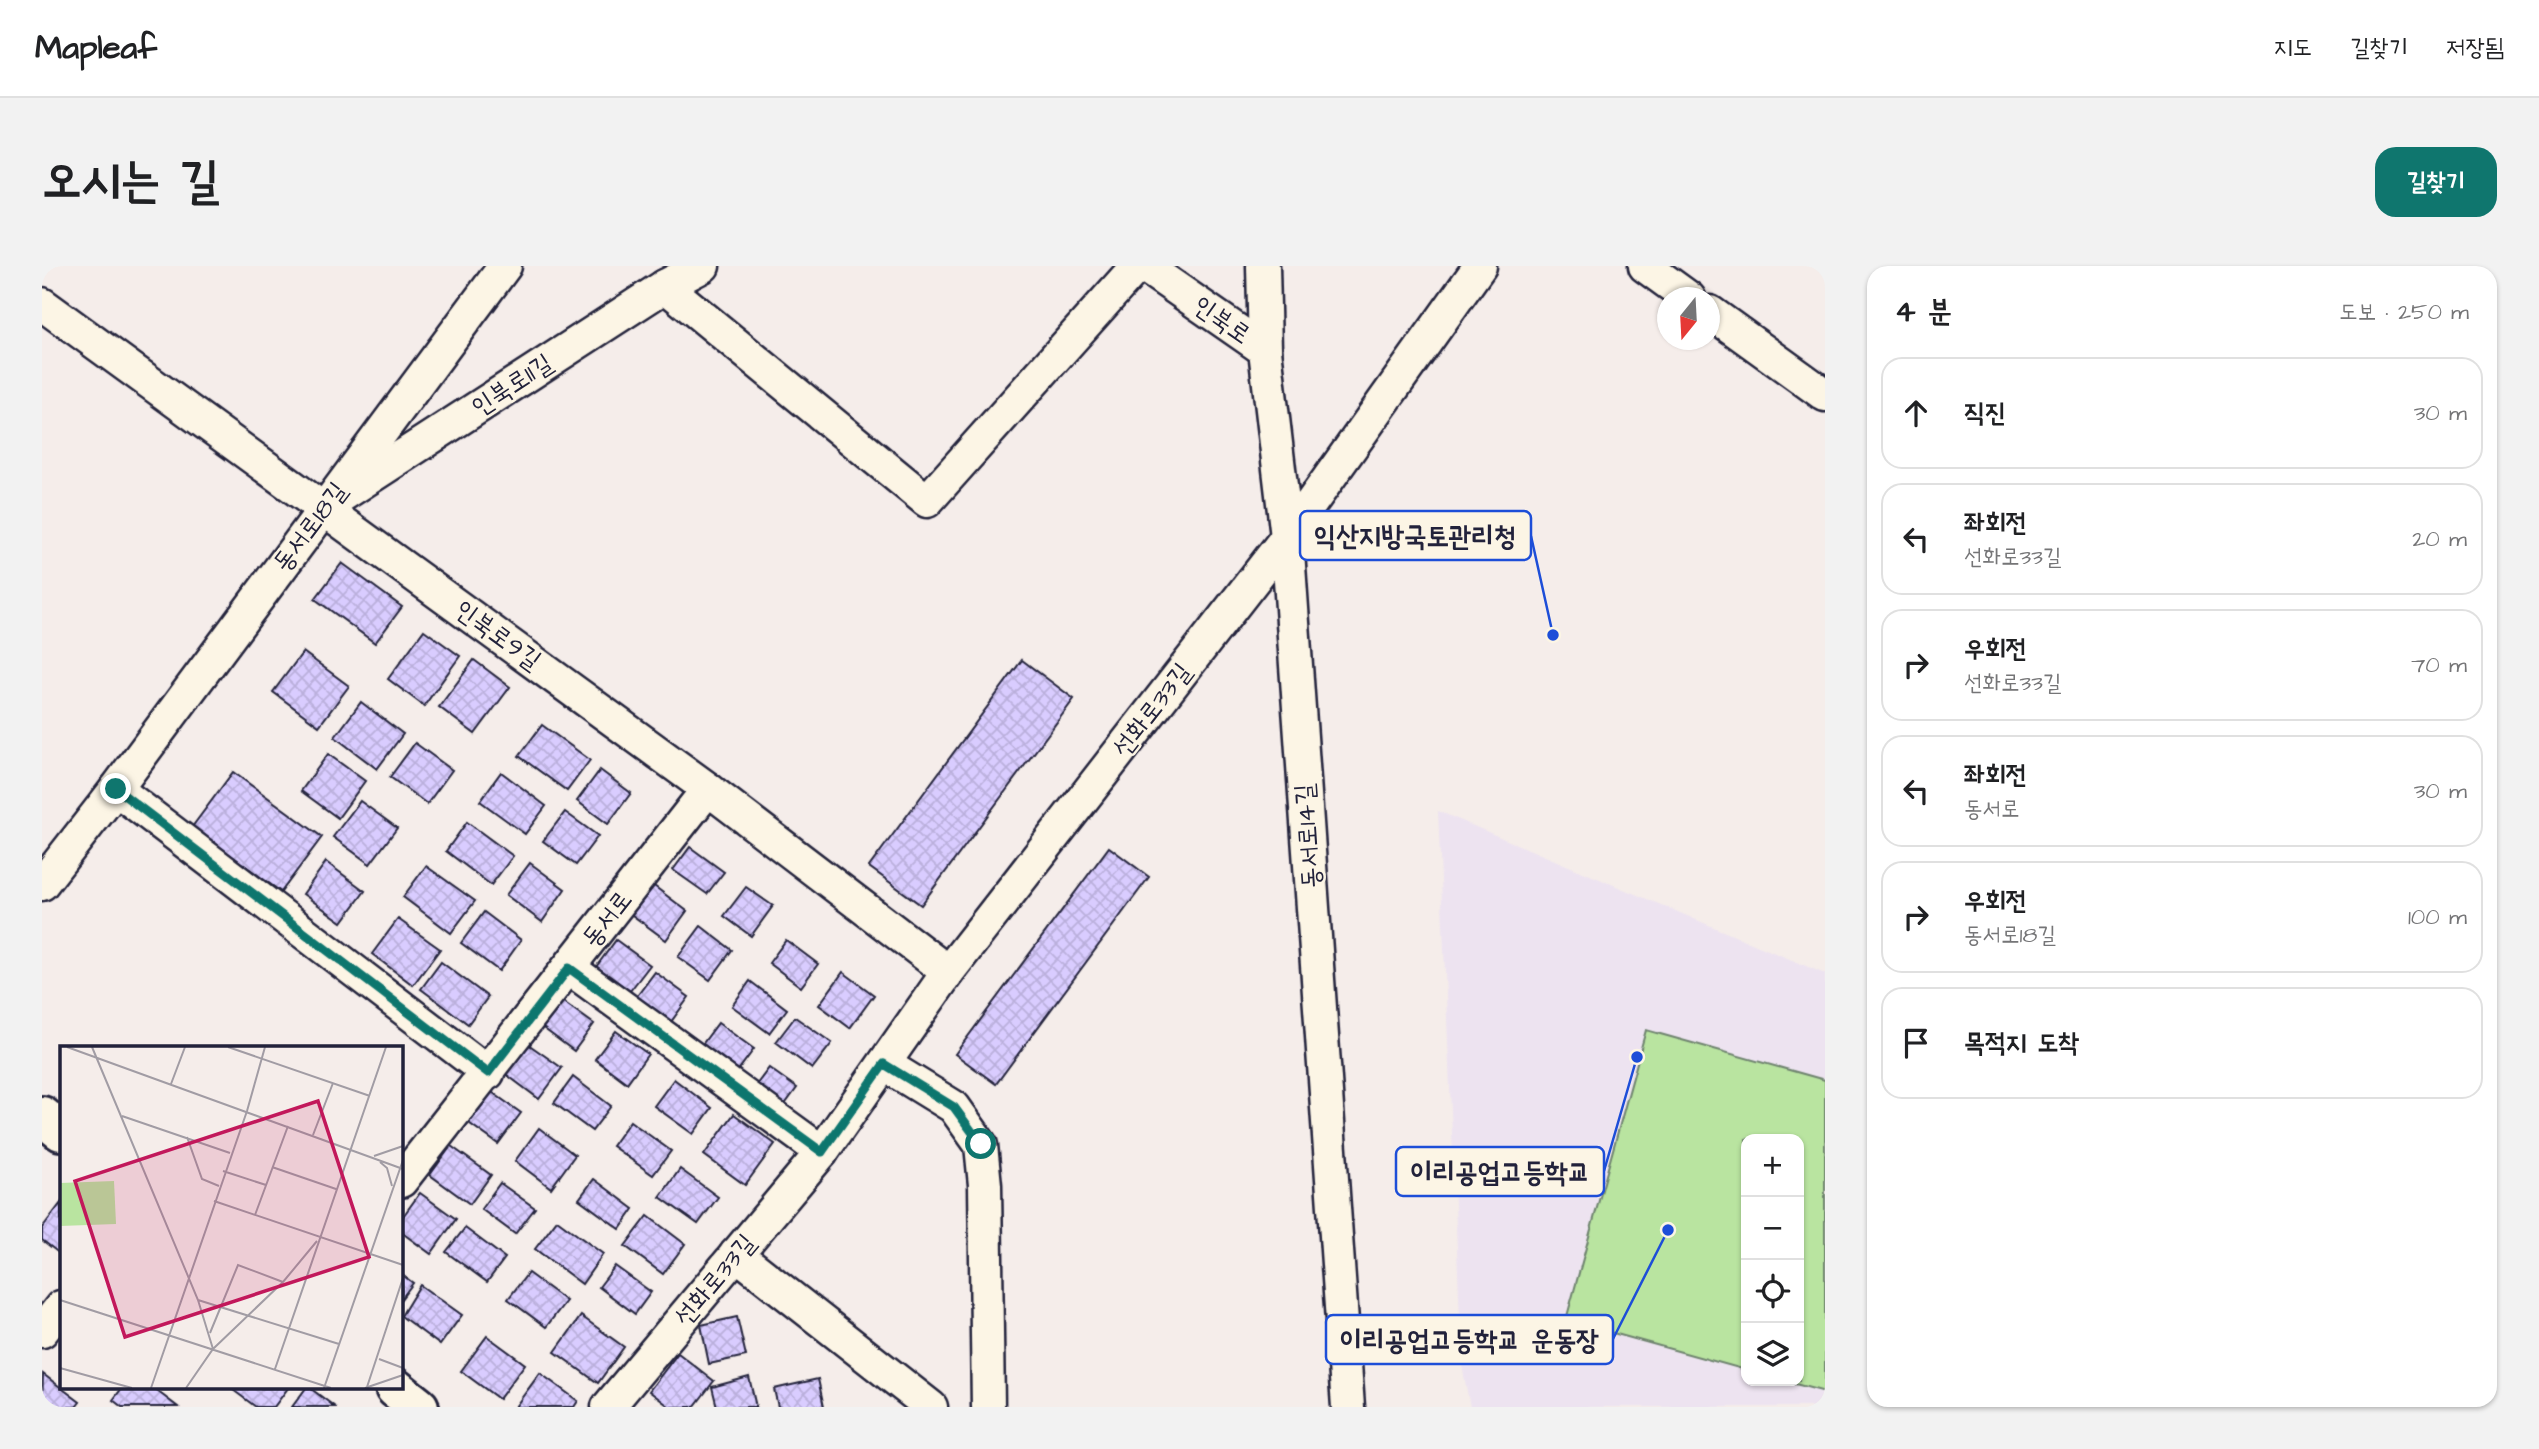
<!DOCTYPE html>
<html lang="ko">
<meta charset="utf-8">
<style>
body{margin:0;font-family:"Architects Daughter","Poor Story",sans-serif;background:#f2f2f2;color:#202124}
.controls{position:absolute;right:21px;bottom:21px;display:grid;overflow:hidden;border-radius:14px;box-shadow:0 2px 5px #0004}
.controls button{width:63px;height:63px;display:grid;place-items:center;padding:0;border:0;border-bottom:2px solid #e0e0e0;background:#fff;color:#202124;font:35px sans-serif}
.compass{position:absolute;left:1615px;top:21px;width:63px;height:63px;border-radius:50%;background:#fff;box-shadow:0 2px 5px #0004;rotate:198deg}
.stop{position:absolute;width:21px;height:21px;margin:-16px;border:5px solid #0f766e;border-radius:50%;background:#fff}
.stop.end{background:#0f766e;border-color:#fff;box-shadow:0 2px 7px #0008}
.list{margin:0;padding:0;list-style:none}
h2{display:flex;justify-content:space-between;align-items:center;height:91px;margin:0;padding:0 28px;font-size:30px}
h2 small{font-size:23px;font-weight:400;color:#757577}
.list li{display:grid;grid-template-columns:46px 1fr auto;gap:21px;align-items:center;box-sizing:border-box;height:112px;margin:0 14px 14px;padding:0 14px;border:2px solid #e0e0e0;border-radius:21px}
.list b{display:block;font-size:26px;white-space:nowrap}
.list p{margin:0;font-size:23px;white-space:nowrap;color:#757577}
.list em{font-size:23px;font-style:normal;color:#757577}
.icon{flex:none;width:38px;height:38px;fill:none;stroke:currentColor;stroke-width:2;stroke-linecap:round;stroke-linejoin:round}
.map{position:relative;flex:none;width:1783px;height:1141px;overflow:hidden;border-radius:21px}
header{display:flex;align-items:center;gap:42px;box-sizing:border-box;height:98px;padding:0 35px;background:#fff;border-bottom:2px solid #e0e0e0}
header strong{font-size:33px}
nav{display:flex;gap:38px;margin-inline-start:auto;font-size:24px}
.intro{display:flex;align-items:center;justify-content:space-between;box-sizing:border-box;height:168px;padding:0 42px}
h1{margin:0;font-size:49px}
.button{padding:18px 32px;border-radius:21px;background:#0f766e;color:#fff;font-size:24px;font-weight:700}
main{display:flex;gap:42px;padding:0 42px}
aside{flex:1;background:#fff;border-radius:21px;box-shadow:0 2px 5px #0004}
.map>svg:first-child{display:block}
.built{fill:#ede3f0;fill-rule:evenodd}
.garden{fill:#b9e4a0;stroke:#6e836e;stroke-width:2}
.building{fill:url(#building-cross-hatch);stroke:#22223b;stroke-width:2}
.lines{fill:none;stroke-linecap:round;stroke-linejoin:round}
.minor-casing{stroke:#22223b;stroke-width:37}
.tertiary-casing{stroke:#22223b;stroke-width:44}
.minor{stroke:#fcf5e5;stroke-width:32}
.tertiary{stroke:#fcf5e5;stroke-width:38}
.route{stroke:#0f766e;stroke-width:9}
.labels{text-anchor:middle;dominant-baseline:central;stroke-width:5;stroke-linejoin:round;paint-order:stroke}
.street-label{font-size:26px;fill:#22223b;stroke:#fcf5e5}
.inset-road{fill:none;stroke:#a19ca4;stroke-width:2}
.view{fill:#c2185b;fill-opacity:0.15;stroke:#c2185b;stroke-width:3.5}
.inset-edge{fill:none;stroke:#22223b;stroke-width:3.5}
.leader{fill:none;stroke:#1d4ed8;stroke-width:2.5}
.callout-dot{fill:#1d4ed8;stroke:#fcf5e5;stroke-width:2.5}
.callout{fill:#fcf5e5;stroke:#1d4ed8;stroke-width:2.5}
.callout-label{font-size:28px;text-anchor:middle;font-weight:bold;fill:#22223b}
</style>
<header>
<strong>Mapleaf</strong>
<nav><a>지도</a><a>길찾기</a><a>저장됨</a></nav>
</header>
<div class="intro"><h1>오시는 길</h1><a class="button">길찾기</a></div>
<main>
<div class="map">
<svg width="1783" height="1141" viewBox="0 0 1783 1141">
<defs>
<pattern id="building-cross-hatch" width="8" height="8" patternUnits="userSpaceOnUse" patternTransform="scale(1.75)"><rect width="8" height="8" fill="#d9ccff"/><path d="M0 0l8 8M0 8l8-8" fill="none" stroke="#baafdb"/></pattern>
</defs>
<rect width="100%" height="100%" fill="#f5edea"/>
<filter id="ink" filterUnits="userSpaceOnUse"><feTurbulence type="fractalNoise" baseFrequency=".0143" numOctaves="2"/><feDisplacementMap in="SourceGraphic" scale="14" xChannelSelector="R" yChannelSelector="G"/><feConvolveMatrix kernelMatrix="1 2 1 2 8 2 1 2 1" color-interpolation-filters="sRGB"/></filter>
<g filter="url(#ink)">
<path class="built" d="M 1396,545 L 1783,708 L 1783,1141 L 1428,1141 L 1420,1099 ZM 1704,873 L 1757,873 L 1757,1115 L 1704,1115 Z"/>
<polygon class="garden" points="1604,764 1783,814 1783,1126 1742,1115 1757,1115 1757,873 1704,873 1704,1104 1524,1054"/>
<g class="building">
<polygon points="300,297 360,341 333,377 273,333"/>
<polygon points="382,364 418,390 382,440 346,413"/>
<polygon points="261,386 307,420 277,460 231,426"/>
<polygon points="432,394 468,421 433,468 397,441"/>
<polygon points="980,394 1032,433 879,639 827,601"/>
<polygon points="319,436 361,468 335,503 293,471"/>
<polygon points="500,459 548,494 525,525 477,490"/>
<polygon points="373,477 410,504 385,538 348,511"/>
<polygon points="286,488 323,515 296,552 259,525"/>
<polygon points="558,504 589,527 566,558 535,535"/>
<polygon points="191,506 280,571 239,626 150,561"/>
<polygon points="459,506 504,540 483,568 438,535"/>
<polygon points="318,535 355,562 328,598 291,571"/>
<polygon points="523,546 556,570 534,599 501,575"/>
<polygon points="425,556 471,590 449,619 404,585"/>
<polygon points="648,581 682,606 665,628 631,604"/>
<polygon points="1067,581 1107,611 954,818 913,788"/>
<polygon points="284,596 323,625 300,656 261,628"/>
<polygon points="488,597 523,623 500,656 464,629"/>
<polygon points="384,600 433,635 409,667 361,631"/>
<polygon points="608,617 645,645 624,674 586,646"/>
<polygon points="704,621 731,640 709,670 682,650"/>
<polygon points="442,646 479,674 457,705 419,677"/>
<polygon points="356,653 398,683 371,719 330,688"/>
<polygon points="659,660 690,684 668,714 636,691"/>
<polygon points="574,674 608,699 588,725 554,701"/>
<polygon points="744,674 776,698 759,721 727,697"/>
<polygon points="399,696 446,731 426,758 379,723"/>
<polygon points="613,706 647,731 626,760 592,734"/>
<polygon points="801,706 832,729 808,762 777,739"/>
<polygon points="708,715 745,743 727,767 690,740"/>
<polygon points="516,732 552,758 532,785 497,759"/>
<polygon points="753,751 790,777 770,803 734,776"/>
<polygon points="676,757 712,783 692,810 656,784"/>
<polygon points="574,765 606,788 585,817 553,793"/>
<polygon points="479,773 520,802 497,833 457,803"/>
<polygon points="727,802 755,822 733,852 705,831"/>
<polygon points="531,811 569,840 550,865 512,837"/>
<polygon points="632,813 670,842 651,868 612,840"/>
<polygon points="447,824 479,847 456,878 424,855"/>
<polygon points="692,848 733,878 703,919 662,889"/>
<polygon points="588,855 629,885 611,909 570,880"/>
<polygon points="497,862 533,889 509,922 473,895"/>
<polygon points="409,880 449,909 428,938 388,909"/>
<polygon points="638,903 676,931 656,958 618,931"/>
<polygon points="552,913 592,943 578,963 537,933"/>
<polygon points="458,917 493,942 473,968 439,943"/>
<polygon points="378,927 414,953 389,988 359,966 359,953"/>
<polygon points="19,937 19,987 18,988 0,974 0,962"/>
<polygon points="606,950 643,978 621,1008 583,980"/>
<polygon points="515,954 561,988 540,1018 493,983"/>
<polygon points="423,962 463,992 445,1016 404,986"/>
<polygon points="573,1000 609,1026 593,1048 557,1021"/>
<polygon points="486,1007 524,1035 504,1061 466,1033"/>
<polygon points="359,1008 371,1017 359,1033"/>
<polygon points="378,1019 420,1049 398,1079 359,1050"/>
<polygon points="539,1050 582,1081 556,1117 513,1086"/>
<polygon points="695,1051 704,1090 667,1098 659,1059"/>
<polygon points="445,1070 483,1098 457,1133 419,1105"/>
<polygon points="636,1087 672,1115 652,1141 628,1141 607,1125"/>
<polygon points="498,1107 536,1135 532,1141 473,1141"/>
<polygon points="1,1108 38,1136 34,1141 0,1141"/>
<polygon points="707,1111 714,1141 675,1141 670,1121"/>
<polygon points="776,1113 782,1141 736,1141 732,1123"/>
<polygon points="80,1122 111,1122 136,1141 80,1141 71,1134"/>
<polygon points="193,1122 246,1122 232,1141 214,1141 191,1124"/>
<polygon points="264,1122 268,1122 293,1141 250,1141"/>
</g>
<g class="lines">
<defs>
<g id="minor">
<polyline points="1102,0 1223,84"/>
<polyline points="1221,0 1223,84 1245,271 1306,1141"/>
<polyline points="1603,0 1647,32"/>
<polyline points="623,20 885,235 1095,0"/>
<polyline points="0,38 666,523 906,706"/>
<polyline points="1668,46 1783,129"/>
<polyline points="299,230 623,20 661,0"/>
<polyline points="74,523 446,807"/>
<polyline points="0,618 74,523 463,0"/>
<polyline points="527,702 780,886"/>
<polyline points="842,798 912,841 939,879 943,919 946,1141"/>
<polyline points="359,915 666,523"/>
<polyline points="694,988 889,1141"/>
<polyline points="0,1065 19,1041"/>
<polyline points="566,1141 780,886 906,706 1245,271 1438,0"/>
</g>
<g id="tertiary">
<polyline points="0,850 19,865"/>
<polyline points="353,1122 377,1141"/>
</g>
</defs>
<use href="#minor" class="minor-casing"/>
<use href="#tertiary" class="tertiary-casing"/>
<use href="#minor" class="minor"/>
<use href="#tertiary" class="tertiary"/>
</g>
</g>
<g class="lines" filter="url(#ink)">
<polyline class="route" points="74,523 446,807 527,702 780,886 842,798 912,841 939,878"/>
</g>
<g class="labels">
<g class="street-label">
<text transform="translate(1180 54) rotate(35)">인북로</text>
<text transform="translate(470 119) rotate(-33)">인북로11길</text>
<text transform="translate(268 261) rotate(-53)">동서로18길</text>
<text transform="translate(456 369) rotate(36)">인북로9길</text>
<text transform="translate(1110 444) rotate(-52)">선화로33길</text>
<text transform="translate(1266 570) rotate(-94)">동서로14길</text>
<text transform="translate(565 653) rotate(-52)">동서로</text>
<text transform="translate(673 1014) rotate(-50)">선화로33길</text>
</g>
</g>
<g transform="translate(18 780)">
<rect width="343" height="343" fill="#f5edea"/>
<path d="M 54,135 L 56,178 L 0,180 L 0,137 Z" fill="#b9e4a0"/>
<path class="inset-road" d="M 7,1 L 343,123M 32,1 L 138,254 L 153,303M 168,1 L 310,50M 111,38 L 125,1M 62,70 L 170,107M 253,89 L 273,37M 127,91 L 142,133 L 159,140M 314,110 L 343,100M 320,116 L 327,122 L 332,140M 212,121 L 276,143M 163,125 L 206,139M 154,155 L 343,219M 195,169 L 228,80M 0,254 L 271,342M 138,254 L 279,298M 150,287 L 178,219 L 223,236M 319,313 L 343,322M 0,322 L 72,342M 215,323 L 326,1M 307,341 L 343,232M 91,342 L 187,65 L 205,1M 126,342 L 153,303 L 223,236 L 257,195M 264,342 L 343,114M 305,342 L 343,329"/>
<path class="view" d="M 258,55 L 309,211 L 65,291 L 15,135 Z"/>
<rect width="343" height="343" class="inset-edge"/>
</g>
<path class="leader" d="M1511 369L1489 270M1595 791L1562 905M1626 964L1571 1073"/>
<g class="callout-dot">
<circle cx="1511" cy="369" r="7"/>
<circle cx="1595" cy="791" r="7"/>
<circle cx="1626" cy="964" r="7"/>
</g>
<g class="callout">
<rect x="1258" y="245" width="231" height="49" rx="7"/>
<rect x="1354" y="881" width="208" height="49" rx="7"/>
<rect x="1284" y="1049" width="287" height="49" rx="7"/>
</g>
<g class="callout-label">
<text x="1373" y="279">익산지방국토관리청</text>
<text x="1458" y="915">이리공업고등학교</text>
<text x="1427" y="1083">이리공업고등학교 운동장</text>
</g>
</svg>
<div class="controls">
<button>+</button>
<button>−</button>
<button><svg class="icon" aria-label="locate" viewBox="0 0 24 24"><circle cx="12" cy="12" r="6"/><path d="M12 2v4M12 18v4M2 12h4M18 12h4"/></svg></button>
<button><svg class="icon" aria-label="layers" viewBox="0 0 24 24"><path d="M12 4l9 5-9 5-9-5zM3 14l9 5 9-5"/></svg></button>
</div>
<svg class="compass" viewBox="-18 -18 36 36"><path d="M0-13l5 13h-10z" fill="#e53935"/><path d="M0 13l5-13h-10z" fill="#757577"/></svg>
<div class="stop" style="left:939px;top:878px"></div>
<div class="stop end" style="left:74px;top:523px"></div>
</div>
<aside>
<h2>4 분<small>도보 · 250 m</small></h2>
<ul class="list">
<li><svg class="icon" aria-label="ahead" viewBox="0 0 24 24"><path d="M12 20V5M6 11l6-6 6 6"/></svg><div><b>직진</b></div><em>30 m</em></li>
<li><svg class="icon" aria-label="left" viewBox="0 0 24 24"><path d="M17 20v-9H6M10 6l-5 5 5 5"/></svg><div><b>좌회전</b><p>선화로33길</p></div><em>20 m</em></li>
<li><svg class="icon" aria-label="right" viewBox="0 0 24 24"><path d="M7 20v-9h11M14 6l5 5-5 5"/></svg><div><b>우회전</b><p>선화로33길</p></div><em>70 m</em></li>
<li><svg class="icon" aria-label="left" viewBox="0 0 24 24"><path d="M17 20v-9H6M10 6l-5 5 5 5"/></svg><div><b>좌회전</b><p>동서로</p></div><em>30 m</em></li>
<li><svg class="icon" aria-label="right" viewBox="0 0 24 24"><path d="M7 20v-9h11M14 6l5 5-5 5"/></svg><div><b>우회전</b><p>동서로18길</p></div><em>100 m</em></li>
<li><svg class="icon" aria-label="arrive" viewBox="0 0 24 24"><path d="M6 21V4h12l-3 4 3 4H6"/></svg><div><b>목적지 도착</b></div></li>
</ul>
</aside>
</main>
